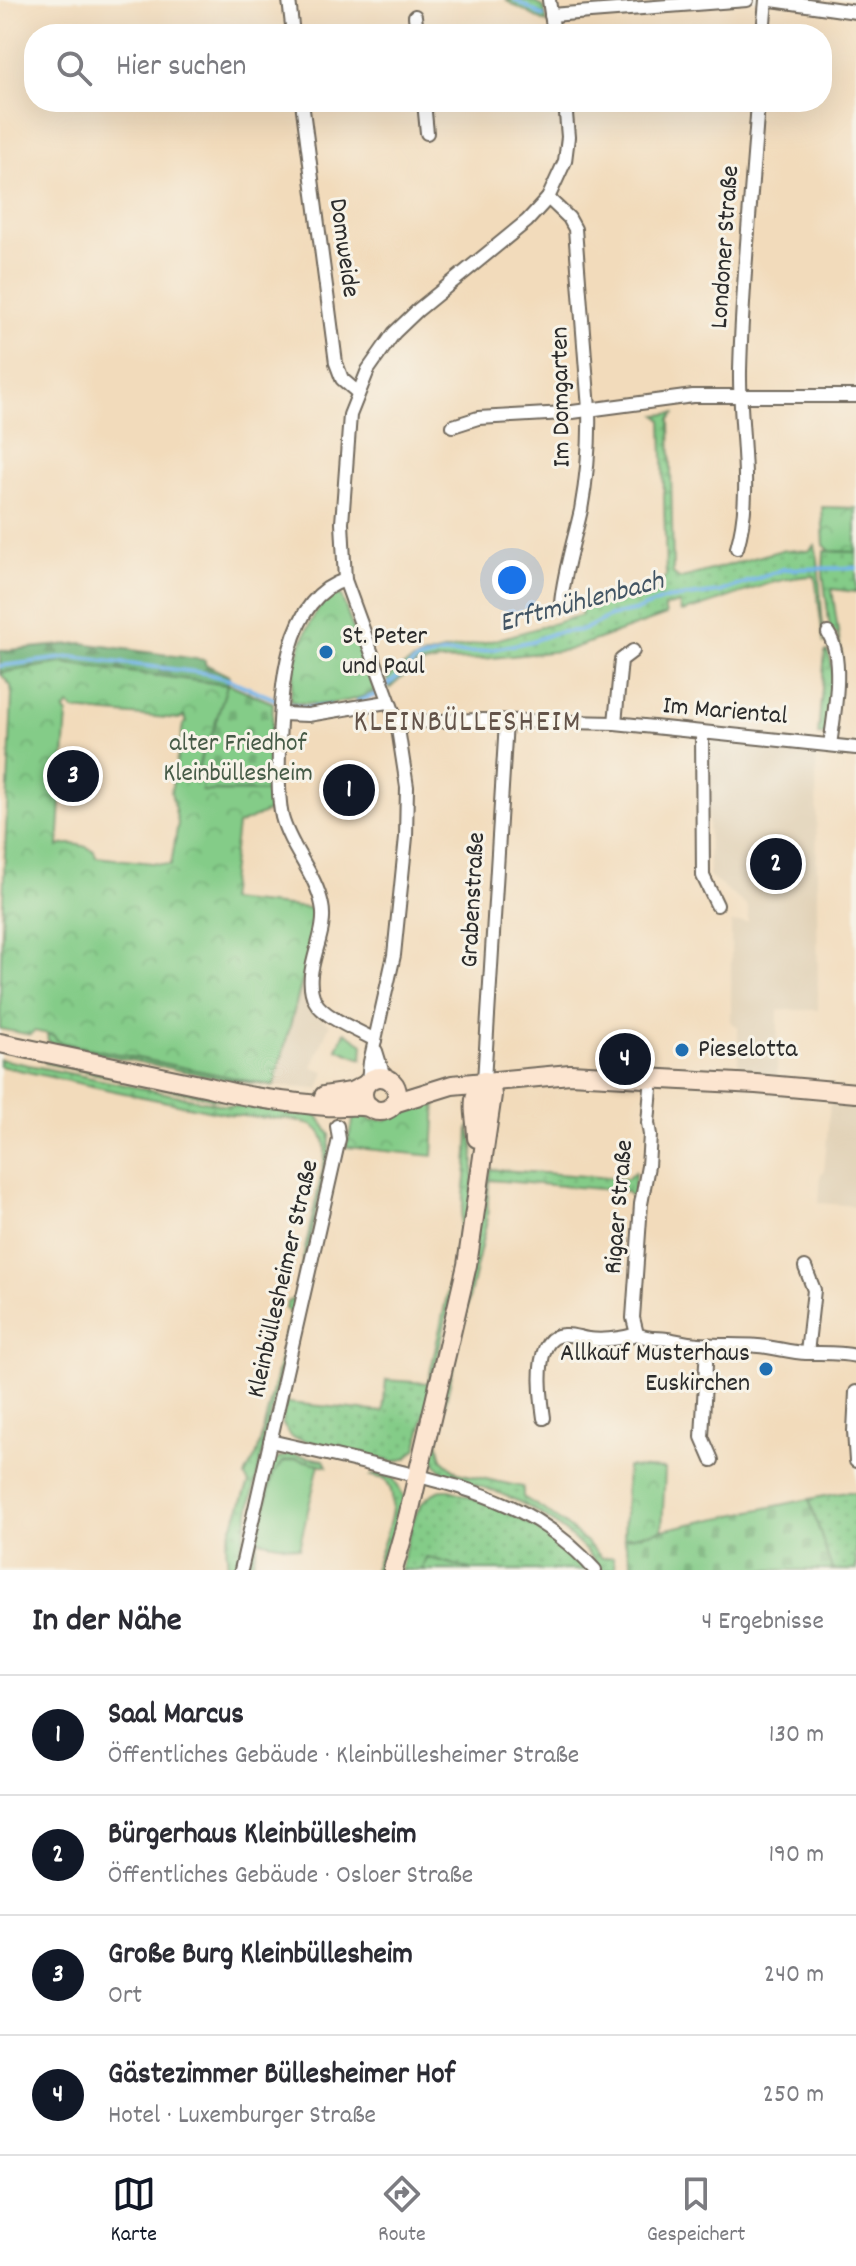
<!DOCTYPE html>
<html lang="de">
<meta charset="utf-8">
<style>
body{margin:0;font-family:Dekko,sans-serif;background:#f7f7f7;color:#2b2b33}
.you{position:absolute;left:512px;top:580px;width:28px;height:28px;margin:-20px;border:6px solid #fff;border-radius:50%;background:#1a73e8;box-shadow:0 0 0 12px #1a73e833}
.badge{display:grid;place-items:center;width:52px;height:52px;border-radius:50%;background:#111827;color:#fff;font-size:26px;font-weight:700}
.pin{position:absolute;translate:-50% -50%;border:4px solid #fff;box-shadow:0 2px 8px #0006}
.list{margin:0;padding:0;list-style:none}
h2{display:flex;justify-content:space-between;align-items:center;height:104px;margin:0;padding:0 32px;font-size:34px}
h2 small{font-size:26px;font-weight:400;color:#7c7c81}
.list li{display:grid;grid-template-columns:52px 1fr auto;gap:24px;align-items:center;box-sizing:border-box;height:120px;padding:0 32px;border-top:2px solid #e1e1e2}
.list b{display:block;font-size:30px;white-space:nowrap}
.list p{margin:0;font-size:26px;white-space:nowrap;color:#7c7c81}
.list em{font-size:26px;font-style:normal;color:#7c7c81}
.icon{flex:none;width:44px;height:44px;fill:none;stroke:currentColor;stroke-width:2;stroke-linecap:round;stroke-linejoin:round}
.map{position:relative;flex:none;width:856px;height:1570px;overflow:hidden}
.search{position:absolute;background:#fff;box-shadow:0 8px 32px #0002;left:24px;right:24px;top:24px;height:88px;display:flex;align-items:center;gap:20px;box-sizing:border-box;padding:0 28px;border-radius:32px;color:#7c7c81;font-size:30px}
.sheet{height:584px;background:#fff}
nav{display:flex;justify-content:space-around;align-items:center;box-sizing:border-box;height:112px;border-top:2px solid #e1e1e2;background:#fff;font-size:22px;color:#7c7c81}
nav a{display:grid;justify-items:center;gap:4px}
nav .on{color:#111827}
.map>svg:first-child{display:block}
.built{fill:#dfceb1}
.grass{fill:url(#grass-dots);stroke:#587c5a;stroke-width:2}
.forest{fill:url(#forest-firs);stroke:#4b6e50;stroke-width:2}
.cemetery{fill:url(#cemetery-stones);stroke:#587c5a;stroke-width:2}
.park{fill:url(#park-crowns);stroke:#587c5a;stroke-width:2;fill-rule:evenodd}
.garden{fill:#84cc88;stroke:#587c5a;stroke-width:2}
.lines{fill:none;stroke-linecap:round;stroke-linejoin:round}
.stream{stroke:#76b6ea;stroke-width:4}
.street-casing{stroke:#71695d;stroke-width:16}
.secondary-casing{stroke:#71695d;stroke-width:22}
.street{stroke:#fff;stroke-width:12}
.secondary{stroke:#fce5d0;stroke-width:18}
.poi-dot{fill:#1f6fb2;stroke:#f7f3e8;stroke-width:3}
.labels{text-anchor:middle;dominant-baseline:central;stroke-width:6;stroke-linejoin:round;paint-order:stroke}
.street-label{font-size:26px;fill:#2b2b2b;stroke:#f7f3e8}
.poi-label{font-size:26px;fill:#2b2b2b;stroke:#f7f3e8;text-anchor:start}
.park-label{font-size:26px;fill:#465b47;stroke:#f7f3e8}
.water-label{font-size:28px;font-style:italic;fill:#425564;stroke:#f7f3e8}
.quarter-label{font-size:30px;letter-spacing:2px;fill:#635349;stroke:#f7f3e8}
</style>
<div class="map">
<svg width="856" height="1570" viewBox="0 0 856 1570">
<defs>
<pattern id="grass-dots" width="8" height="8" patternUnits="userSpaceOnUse" patternTransform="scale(2)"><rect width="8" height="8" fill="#84cc88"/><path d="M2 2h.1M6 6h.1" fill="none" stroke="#72af76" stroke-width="1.8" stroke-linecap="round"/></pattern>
<pattern id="forest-firs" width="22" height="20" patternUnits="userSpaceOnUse" patternTransform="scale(2)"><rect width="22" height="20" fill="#6bb074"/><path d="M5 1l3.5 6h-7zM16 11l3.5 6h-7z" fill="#588f5f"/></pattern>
<pattern id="cemetery-stones" width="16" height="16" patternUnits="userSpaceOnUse" patternTransform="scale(2)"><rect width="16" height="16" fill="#84cc88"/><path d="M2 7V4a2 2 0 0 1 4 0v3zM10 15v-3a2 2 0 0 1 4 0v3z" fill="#72af76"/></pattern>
<pattern id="park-crowns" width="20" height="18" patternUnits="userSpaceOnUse" patternTransform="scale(2)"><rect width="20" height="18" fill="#84cc88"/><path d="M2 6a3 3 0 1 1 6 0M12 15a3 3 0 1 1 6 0" fill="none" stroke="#72af76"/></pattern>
</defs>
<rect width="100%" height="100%" fill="#f7f3e8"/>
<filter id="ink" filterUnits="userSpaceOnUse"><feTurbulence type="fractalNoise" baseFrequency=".0125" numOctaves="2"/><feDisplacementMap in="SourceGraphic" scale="16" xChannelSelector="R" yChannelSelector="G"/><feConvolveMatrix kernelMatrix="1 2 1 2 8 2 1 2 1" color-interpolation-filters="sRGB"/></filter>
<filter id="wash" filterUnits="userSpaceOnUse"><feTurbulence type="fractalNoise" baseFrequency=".006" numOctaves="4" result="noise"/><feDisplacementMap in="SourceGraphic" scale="32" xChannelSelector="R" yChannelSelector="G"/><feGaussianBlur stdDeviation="1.8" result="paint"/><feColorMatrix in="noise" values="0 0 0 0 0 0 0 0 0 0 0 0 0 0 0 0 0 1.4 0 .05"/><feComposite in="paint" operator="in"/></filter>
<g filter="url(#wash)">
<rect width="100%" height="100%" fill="#f2dbbb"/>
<g class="built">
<polygon points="712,740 816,750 818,1010 778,1010 777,1076 738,1070 738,1027 731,1022 731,923 748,922 748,907 709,876 707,745"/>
<polygon points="307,961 304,983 308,1004 316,1014 330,1024 312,1067 325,1072 319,1089 274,1086"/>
<polygon points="830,1102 856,1104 856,1206 819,1203 821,1173 824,1172"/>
</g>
<g class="grass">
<polygon points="505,0 532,0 544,8 547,23"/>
<path d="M 675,413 L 670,419 L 673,573 L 679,579 L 782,550 L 809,551 L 815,545 L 818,559 L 824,644 L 815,576 C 769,577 726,602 681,612 L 679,603 L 664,607 L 666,615 L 568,650 L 473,660 L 440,661 L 416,665 L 390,688 L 387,679 C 416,650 452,651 491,641 C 521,633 551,624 582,615 L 580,607 L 660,585 L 666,576 L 662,420 L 657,415 Z"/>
<polygon points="824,551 856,552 856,592 832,589 842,659 837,634 830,629 823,574"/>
<path d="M 827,651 C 838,670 830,712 826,734 L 818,735 L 825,652 Z"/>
<polygon points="47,1034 54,1035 59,1042 274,1086 222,1079 56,1045 48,1041"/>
<path d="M 0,1059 L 223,1105 L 317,1114 L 330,1135 L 329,1154 L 236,1570 L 228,1570 L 226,1543 L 249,1483 L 245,1477 C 248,1465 255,1462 258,1450 C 270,1405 280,1359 290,1314 L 286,1309 L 287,1303 L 294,1298 L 324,1164 C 326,1149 327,1134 313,1126 C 295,1116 256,1119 234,1115 C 156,1101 78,1083 0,1066 Z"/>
<polygon points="45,1059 240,1101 215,1099 45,1063"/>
<path d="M 469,1126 C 485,1169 457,1270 447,1315 C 437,1359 427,1404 417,1448 L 407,1458 L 394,1462 L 291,1437 L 282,1423 L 286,1400 L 289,1403 L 383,1412 L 386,1380 L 428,1383 C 446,1298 468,1214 469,1126 Z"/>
<path d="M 487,1169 L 627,1179 L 635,1172 L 634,1199 L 626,1191 L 489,1180 L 487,1220 L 437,1439 L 442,1459 L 458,1473 L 523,1487 L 523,1497 C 553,1514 578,1532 602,1558 L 613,1557 L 616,1570 L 603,1570 C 575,1536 540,1509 499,1493 C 482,1486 461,1483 446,1474 C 436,1468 432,1459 431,1448 L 489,1178 L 490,1171 Z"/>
<polygon points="291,1454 324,1460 327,1466 296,1459 273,1474 251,1570 247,1570 270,1469 277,1459"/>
<path d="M 378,1473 L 394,1479 L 404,1498 L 385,1570 L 374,1570 C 381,1545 404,1502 385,1479 L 371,1476 Z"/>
<path d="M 442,1490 L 450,1490 C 509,1510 543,1526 587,1570 L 473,1570 L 426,1557 L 422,1570 L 400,1570 C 408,1544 411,1497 442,1490 Z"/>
<polygon points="847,1492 856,1492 856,1570 832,1570 809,1499"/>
</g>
<polygon class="forest" points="82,643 205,660 205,664 229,676 227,685 61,663 0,673 0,651"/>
<g class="cemetery">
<polygon points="227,683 273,703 270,768 272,792 202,791 198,769 204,746 208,746"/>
<polygon points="809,1499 832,1570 633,1570 624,1538"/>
</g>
<g class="park">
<polygon points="822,507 856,508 856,552 830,551 824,545"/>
<path d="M 329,594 L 341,595 L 375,691 C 351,704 316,707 290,701 C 295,657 302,629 329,594 Z"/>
<path d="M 61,663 L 227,685 L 208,747 L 204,746 L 198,768 L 203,770 L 202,791 L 272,792 L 269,811 L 237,825 L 228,900 L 318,909 L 318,921 L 274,1086 L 59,1042 L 53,1035 L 34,1031 L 31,1035 L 0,1029 C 0,918 8,806 12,695 L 11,686 L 0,673 ZM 69,705 L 73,710 L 179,719 L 184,716 L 187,722 L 183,725 L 171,792 L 178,823 L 171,865 L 96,857 L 94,851 C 85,845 67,841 58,847 L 67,714 L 64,710 Z"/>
<polygon points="345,1032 363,1044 362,1059 337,1049"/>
<polygon points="436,1100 433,1156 346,1147 355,1113 372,1120 386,1120 409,1106"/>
<polygon points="627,1467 665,1469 662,1530 624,1538"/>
</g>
<g class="garden">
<polygon points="296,1459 319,1464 299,1548 258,1540 273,1474 283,1462"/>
<polygon points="426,1557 473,1570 422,1570"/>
</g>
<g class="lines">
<g class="stream">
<polyline points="515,0 543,16"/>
<polyline points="0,666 72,657 204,673 230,680 289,705 308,708 330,706"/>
<polyline points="358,701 376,695 416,661 441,654 480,652 532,641 554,633 583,630 610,616 638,610 665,599 720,592 784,569 856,568"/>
</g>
</g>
</g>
<g filter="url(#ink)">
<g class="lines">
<defs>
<g id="street">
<polyline points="289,0 293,34"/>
<polyline points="549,0 554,34"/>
<polyline points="772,0 856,12"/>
<polyline points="551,15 747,0"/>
<polyline points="415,16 417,34"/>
<polyline points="763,34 766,0"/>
<polyline points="302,102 336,363 342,379 357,392"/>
<polyline points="424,102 427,133"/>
<path d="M 548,198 L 569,218 L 575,229 L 589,409 C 590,443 587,477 581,510 C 574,541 564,571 561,603"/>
<polyline points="453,426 478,418 565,413 693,396 856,396"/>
<path d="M 737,548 C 754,490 739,430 740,371 C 742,281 752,191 758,102"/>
<path d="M 345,580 C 284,599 281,692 279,744 C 279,768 277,793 282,817 C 290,848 316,874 322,905 C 329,936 300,971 315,1001 C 323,1017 359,1031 375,1040"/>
<path d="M 828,633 C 845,658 834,715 830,745"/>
<polyline points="281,714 308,715 387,702"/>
<polyline points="397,722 482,720 615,723 856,748"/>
<polyline points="615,723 621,660 633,651"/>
<polyline points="702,732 703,876 717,905"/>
<polyline points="376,1051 384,1077"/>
<path d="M 652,1077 L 648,1123 L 650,1135 L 648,1166 L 641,1204 L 633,1318 L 637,1334 C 648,1340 661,1337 673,1340 C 703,1347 728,1344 758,1346 C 775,1347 790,1353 807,1353 C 825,1353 839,1352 856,1356"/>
<polyline points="368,1081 370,1062 394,955 406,837 407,787 397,722 345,580 342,523 350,415 368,370 394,333 418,310 527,221 548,198 565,161 568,137 565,102"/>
<polyline points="484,1081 506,722"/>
<polyline points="805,1267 814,1290 807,1353"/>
<polyline points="707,1346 702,1437 712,1460"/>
<polyline points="856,1392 854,1431 856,1461"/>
<path d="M 544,1418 C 541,1398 532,1337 563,1335 C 572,1334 580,1338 588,1339 C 606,1341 620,1339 637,1334"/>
<path d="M 270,1441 C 314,1451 358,1461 402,1472 C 480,1491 540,1508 595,1570"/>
<polyline points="241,1570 339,1139 337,1126"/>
</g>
<g id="secondary">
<path d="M 0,1043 L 209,1087 C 247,1098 287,1102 326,1106 C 341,1107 355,1104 370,1107"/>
<circle cx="380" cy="1094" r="17"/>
<polyline points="324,1096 351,1092 365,1085"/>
<polyline points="394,1103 452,1085 570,1074 756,1084 856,1093"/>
<path d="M 477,1138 C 477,1115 468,1100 484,1081"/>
<polyline points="393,1570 408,1517 467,1265 492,1095 491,1088 484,1081"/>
</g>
</defs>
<use href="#street" class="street-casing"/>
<use href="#secondary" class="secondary-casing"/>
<use href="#street" class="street"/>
<use href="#secondary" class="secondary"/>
</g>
</g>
<g class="poi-dot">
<circle cx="326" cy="652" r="8"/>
<circle cx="682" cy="1050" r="8"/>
<circle cx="766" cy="1369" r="8"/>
</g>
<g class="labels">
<g class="street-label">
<text transform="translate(726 247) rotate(-86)">Londoner Straße</text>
<text transform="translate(343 248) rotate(82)">Domweide</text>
<text transform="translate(562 397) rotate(-91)">Im Domgarten</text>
<text transform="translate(725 712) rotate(5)">Im Mariental</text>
<text transform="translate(474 900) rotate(-87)">Grabenstraße</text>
<text transform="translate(620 1207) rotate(-85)">Rigaer Straße</text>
<text transform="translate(284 1279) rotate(-77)">Kleinbüllesheimer Straße</text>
</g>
<g class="poi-label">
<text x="342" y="637">St. Peter<tspan x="342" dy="30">und Paul</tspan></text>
<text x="698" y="1050">Pieselotta</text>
<text x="750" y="1354" text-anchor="end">Allkauf Musterhaus<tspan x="750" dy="30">Euskirchen</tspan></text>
</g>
<g class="park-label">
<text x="238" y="744">alter Friedhof<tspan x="238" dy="30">Kleinbüllesheim</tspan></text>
</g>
<g class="water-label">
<text transform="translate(582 604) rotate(-15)">Erftmühlenbach</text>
</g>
<g class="quarter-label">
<text x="468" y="724">KLEINBÜLLESHEIM</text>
</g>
</g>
</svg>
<div class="you"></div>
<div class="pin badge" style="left:349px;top:790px">1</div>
<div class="pin badge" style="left:776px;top:864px">2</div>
<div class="pin badge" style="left:73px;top:776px">3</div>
<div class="pin badge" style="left:625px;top:1059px">4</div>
<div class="search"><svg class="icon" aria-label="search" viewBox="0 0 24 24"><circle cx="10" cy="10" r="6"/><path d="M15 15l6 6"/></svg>Hier suchen</div>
</div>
<section class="sheet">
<h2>In der Nähe<small>4 Ergebnisse</small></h2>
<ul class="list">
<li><span class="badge">1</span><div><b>Saal Marcus</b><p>Öffentliches Gebäude · Kleinbüllesheimer Straße</p></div><em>130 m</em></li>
<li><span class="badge">2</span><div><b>Bürgerhaus Kleinbüllesheim</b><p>Öffentliches Gebäude · Osloer Straße</p></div><em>190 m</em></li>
<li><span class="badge">3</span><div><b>Große Burg Kleinbüllesheim</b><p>Ort</p></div><em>240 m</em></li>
<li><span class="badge">4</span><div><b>Gästezimmer Büllesheimer Hof</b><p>Hotel · Luxemburger Straße</p></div><em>250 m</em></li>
</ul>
</section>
<nav>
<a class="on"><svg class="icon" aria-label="map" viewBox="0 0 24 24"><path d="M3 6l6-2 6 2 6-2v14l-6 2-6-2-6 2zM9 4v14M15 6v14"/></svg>Karte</a>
<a><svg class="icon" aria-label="directions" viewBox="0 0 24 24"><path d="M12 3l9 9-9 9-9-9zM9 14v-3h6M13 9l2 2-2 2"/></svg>Route</a>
<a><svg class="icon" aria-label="saved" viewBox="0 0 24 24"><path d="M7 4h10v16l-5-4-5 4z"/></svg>Gespeichert</a>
</nav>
